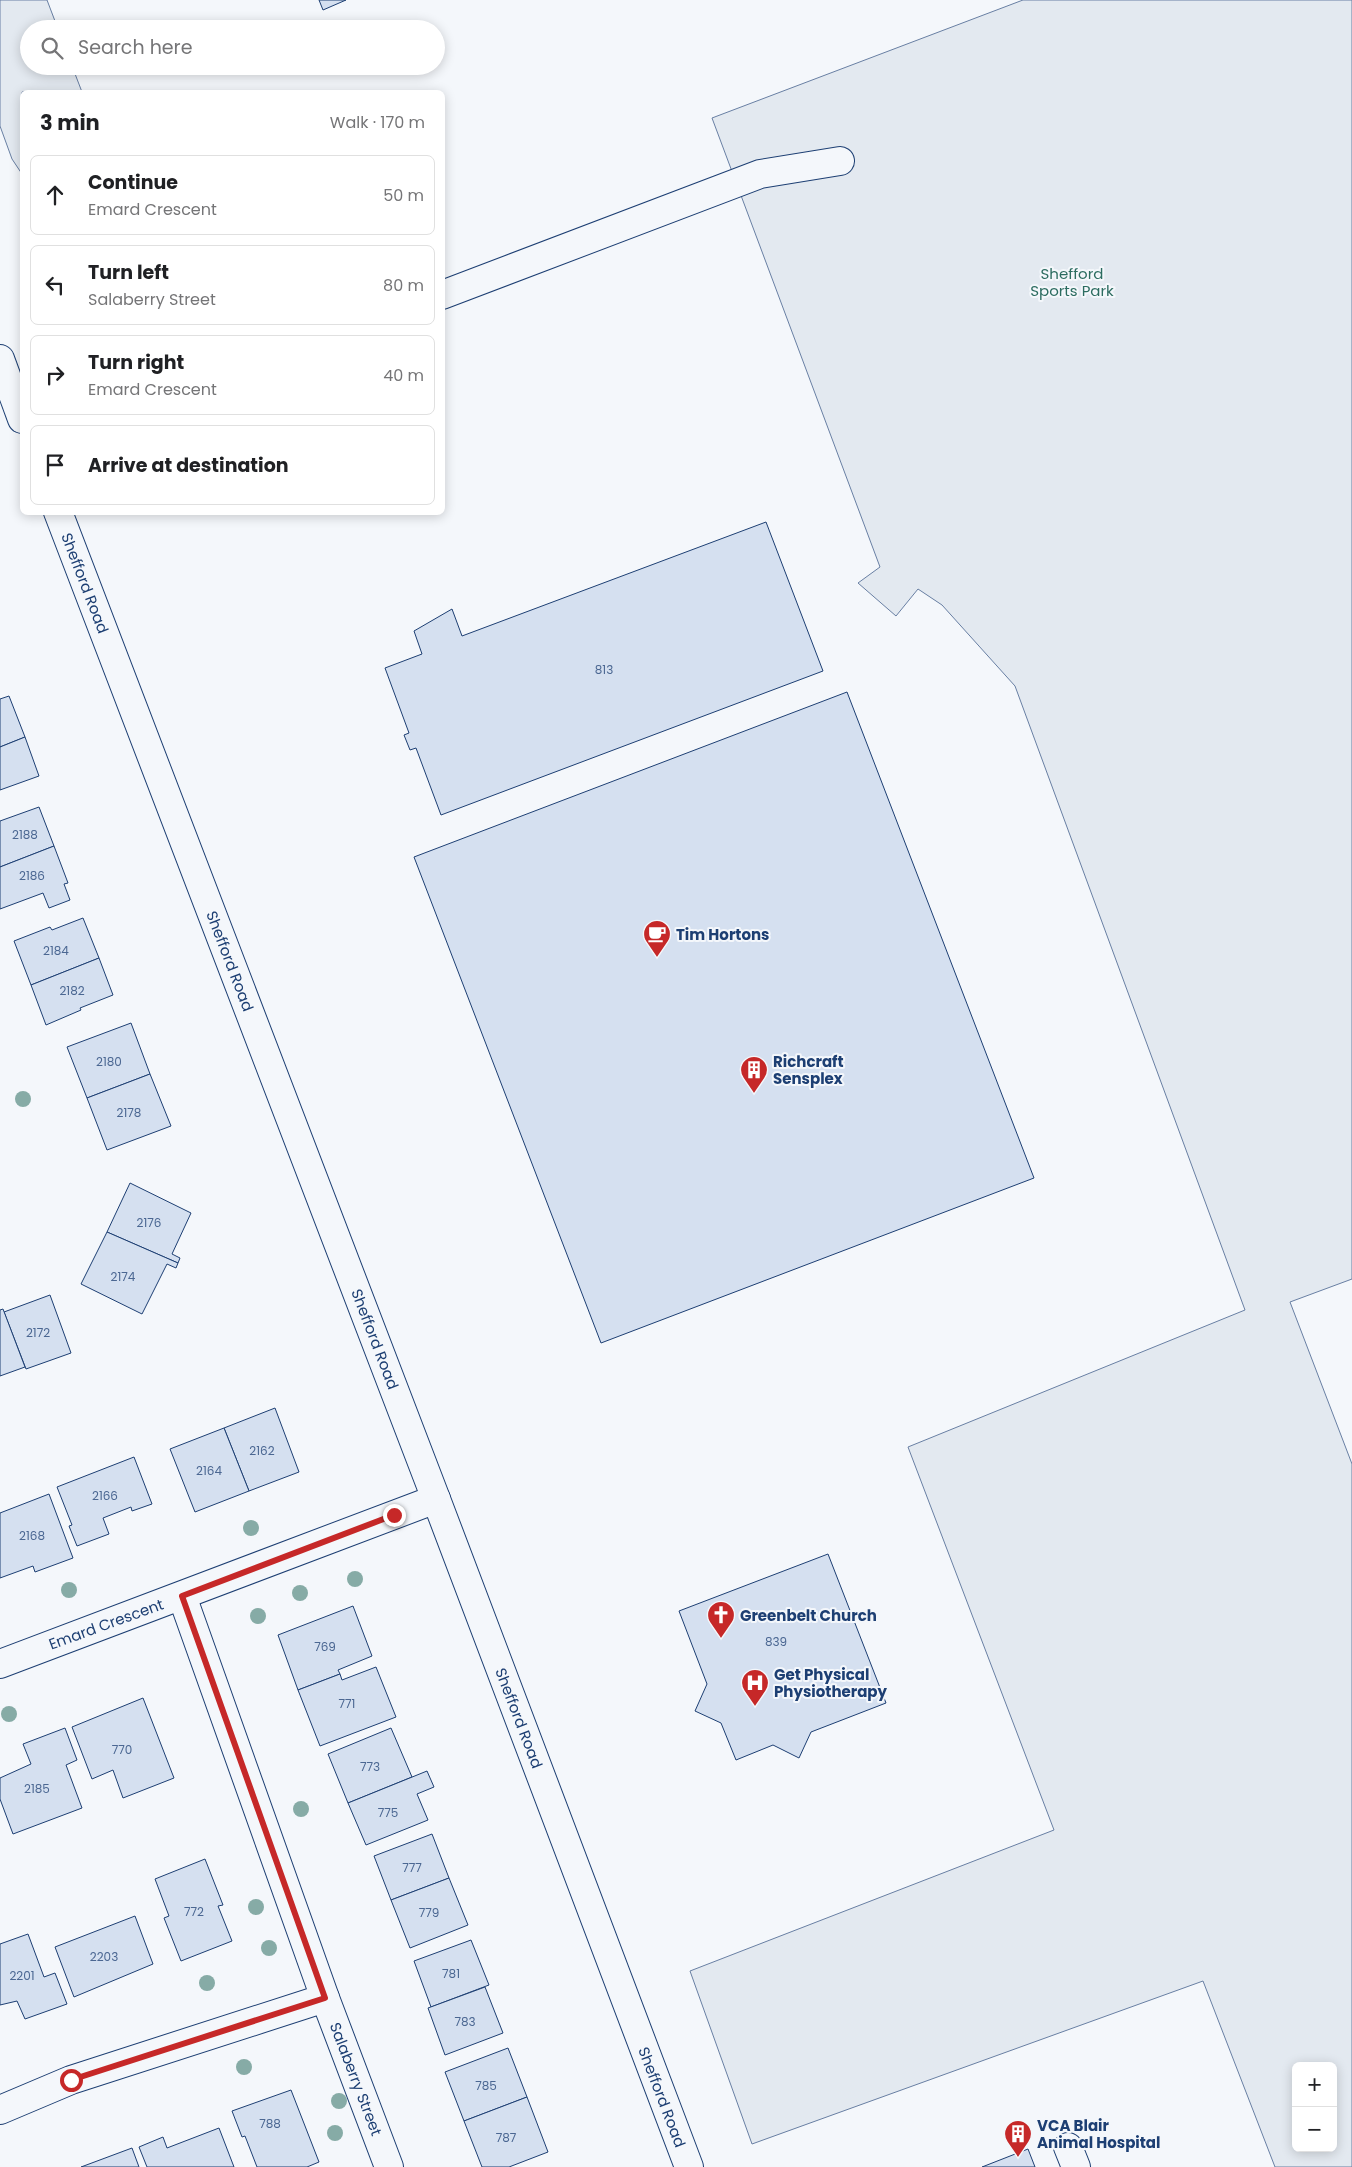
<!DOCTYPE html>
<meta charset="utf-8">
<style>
body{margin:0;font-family:Poppins,sans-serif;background:#f2f2f2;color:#202124}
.controls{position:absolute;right:15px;bottom:15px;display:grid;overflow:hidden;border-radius:8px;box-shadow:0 2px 12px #0003}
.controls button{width:45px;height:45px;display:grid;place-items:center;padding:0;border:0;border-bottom:1px solid #e0e0e0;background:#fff;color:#202124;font:25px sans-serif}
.stop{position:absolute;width:15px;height:15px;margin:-11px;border:4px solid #c62828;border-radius:50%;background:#fff}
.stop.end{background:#c62828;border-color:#fff;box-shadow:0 1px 5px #0008}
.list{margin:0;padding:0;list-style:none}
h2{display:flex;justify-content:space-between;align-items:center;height:65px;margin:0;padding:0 20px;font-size:21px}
h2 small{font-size:16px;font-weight:400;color:#757577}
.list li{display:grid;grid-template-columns:32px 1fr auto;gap:15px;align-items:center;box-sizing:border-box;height:80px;margin:0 10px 10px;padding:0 10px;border:1px solid #e0e0e0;border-radius:8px}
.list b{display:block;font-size:19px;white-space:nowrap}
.list p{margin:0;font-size:16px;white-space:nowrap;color:#757577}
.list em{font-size:16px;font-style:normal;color:#757577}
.icon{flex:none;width:28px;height:28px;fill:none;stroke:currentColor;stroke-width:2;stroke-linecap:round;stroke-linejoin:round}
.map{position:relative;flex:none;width:1352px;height:2167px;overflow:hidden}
.search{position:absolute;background:#fff;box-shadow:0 2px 12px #0003;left:20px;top:20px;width:425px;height:55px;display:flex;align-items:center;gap:12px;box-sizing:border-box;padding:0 18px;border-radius:28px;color:#757577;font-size:19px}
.panel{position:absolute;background:#fff;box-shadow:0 2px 12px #0003;left:20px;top:90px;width:425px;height:425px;border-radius:8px}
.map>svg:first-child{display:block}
.green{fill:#e3e9f0;stroke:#687fa3;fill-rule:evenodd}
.building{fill:#d5e0f0;stroke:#1d3f73}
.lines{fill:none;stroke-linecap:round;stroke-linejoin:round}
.minor-casing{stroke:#1d3f73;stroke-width:30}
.minor{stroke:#f4f7fb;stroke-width:28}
.tree{fill:#86aba6}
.route{stroke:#c62828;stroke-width:6}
.labels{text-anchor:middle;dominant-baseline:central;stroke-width:4;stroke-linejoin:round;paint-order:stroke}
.number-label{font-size:12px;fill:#4b6792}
.park-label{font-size:15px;fill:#2c6c60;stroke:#f4f7fb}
.street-label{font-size:15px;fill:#1d3f73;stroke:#f4f7fb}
.poi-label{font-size:15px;font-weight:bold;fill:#1d3f73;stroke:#f4f7fb;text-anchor:start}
</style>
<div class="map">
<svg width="1352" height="2167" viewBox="0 0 1352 2167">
<rect width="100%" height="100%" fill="#f4f7fb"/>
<g class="green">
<polygon points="0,0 47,0 58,29 29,29 29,66 72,66 82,92 22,92 22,174 12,159 0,126"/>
<path d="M 1023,0 L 1352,0 L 1352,1279 L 1290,1302 L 1352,1464 L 1352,2167 L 1275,2167 L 1203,1981 L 752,2144 L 690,1971 L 1054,1830 L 908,1447 L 1245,1310 L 1015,686 L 942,605 L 918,589 L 896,616 L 858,583 L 880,567 L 712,118 ZM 1296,2066 L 1333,2066 L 1333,2148 L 1296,2148 Z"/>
</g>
<g class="building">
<polygon points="319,0 346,0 323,10"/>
<polygon points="766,522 823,671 441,815 416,748 410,750 404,735 409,733 385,668 422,654 414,631 452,609 462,636"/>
<polygon points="847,692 1034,1178 601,1343 414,857"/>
<polygon points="9,696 25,737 0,747 0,699"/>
<polygon points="25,737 39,776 0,790 0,747"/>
<polygon points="39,807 54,846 0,867 0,821"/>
<polygon points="54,846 68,883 64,884 70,900 49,908 43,893 0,909 0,867"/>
<polygon points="83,918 99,958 31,985 14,941 50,927 52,930"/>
<polygon points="99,958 113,995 80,1008 81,1010 46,1025 31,985"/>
<polygon points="131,1023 150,1074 87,1098 67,1047"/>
<polygon points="150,1074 171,1126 107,1150 87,1098"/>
<polygon points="130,1183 191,1213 172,1254 180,1258 178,1263 107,1232"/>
<polygon points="107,1232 178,1263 176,1268 167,1264 142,1314 81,1284"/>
<polygon points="50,1295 71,1353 26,1369 4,1312"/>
<polygon points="3,1309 25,1367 0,1376 0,1310"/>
<polygon points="275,1408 299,1472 249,1491 224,1428"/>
<polygon points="224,1428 249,1491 195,1512 170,1449"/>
<polygon points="134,1457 152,1504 132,1511 131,1507 103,1518 109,1534 77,1546 69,1526 72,1525 57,1487"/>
<polygon points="49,1494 73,1558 35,1572 33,1566 0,1578 0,1513"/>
<polygon points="828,1554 886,1703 811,1732 799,1758 773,1745 736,1760 721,1723 695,1711 707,1684 679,1611"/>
<polygon points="353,1606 372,1656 338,1670 340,1674 298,1690 278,1635"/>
<polygon points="376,1667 396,1717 320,1746 298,1690 340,1674 342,1680"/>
<polygon points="143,1698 174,1778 123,1798 113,1770 92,1779 72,1727"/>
<polygon points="65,1728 77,1760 66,1765 82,1808 13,1834 0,1799 0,1778 31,1764 23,1744"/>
<polygon points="391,1728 412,1777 348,1803 328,1754"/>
<polygon points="427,1771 434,1787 417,1794 428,1820 366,1845 348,1803"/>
<polygon points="432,1834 449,1878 391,1900 374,1856"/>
<polygon points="205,1859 223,1905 218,1906 232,1941 181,1961 164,1918 169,1916 155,1879"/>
<polygon points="449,1878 468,1925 410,1948 391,1900"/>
<polygon points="135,1916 153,1964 74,1997 55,1947"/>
<polygon points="28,1934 44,1977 55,1973 67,2004 25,2019 17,2001 0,2005 0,1944"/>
<polygon points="471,1940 489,1985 431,2007 414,1961"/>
<polygon points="485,1987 503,2033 445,2055 428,2008"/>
<polygon points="508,2048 527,2097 464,2121 445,2072"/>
<polygon points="291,2090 319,2162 307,2167 257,2167 245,2136 242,2137 232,2111"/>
<polygon points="527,2097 548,2152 509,2167 482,2167 464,2121"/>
<polygon points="219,2128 234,2167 147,2167 139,2147 163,2137 167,2148"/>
<polygon points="132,2148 139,2167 81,2167"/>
<polygon points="1028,2149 1035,2167 982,2167"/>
</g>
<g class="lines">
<defs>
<g id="minor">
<polyline points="442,295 760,174 840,161"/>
<polyline points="0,359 22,419"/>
<polyline points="58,512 436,1499 689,2167"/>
<polyline points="182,1596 325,1998 389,2167"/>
<polyline points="0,1664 436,1499"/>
<polyline points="0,2110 71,2080 325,1998"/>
<polyline points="1068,2147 1076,2167"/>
</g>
</defs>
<use href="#minor" class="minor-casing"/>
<use href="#minor" class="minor"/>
</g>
<g class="tree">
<circle cx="23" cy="1099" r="8"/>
<circle cx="251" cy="1528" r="8"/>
<circle cx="355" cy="1579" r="8"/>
<circle cx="69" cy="1590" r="8"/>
<circle cx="300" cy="1593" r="8"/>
<circle cx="258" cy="1616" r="8"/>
<circle cx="9" cy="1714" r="8"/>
<circle cx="301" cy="1809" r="8"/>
<circle cx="256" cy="1907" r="8"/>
<circle cx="269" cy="1948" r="8"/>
<circle cx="207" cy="1983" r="8"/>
<circle cx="244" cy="2067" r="8"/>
<circle cx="339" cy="2101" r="8"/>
<circle cx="335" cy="2133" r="8"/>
</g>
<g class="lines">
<polyline class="route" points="71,2080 325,1998 182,1596 394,1515"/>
</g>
<defs>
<symbol id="cafe-pin" viewBox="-11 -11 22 30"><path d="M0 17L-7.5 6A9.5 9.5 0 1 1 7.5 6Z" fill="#c62828" stroke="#f4f7fb"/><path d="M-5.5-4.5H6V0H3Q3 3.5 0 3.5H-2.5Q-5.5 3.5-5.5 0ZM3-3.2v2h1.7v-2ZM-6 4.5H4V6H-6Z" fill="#fff"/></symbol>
<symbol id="building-pin" viewBox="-11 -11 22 30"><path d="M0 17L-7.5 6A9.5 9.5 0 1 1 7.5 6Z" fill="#c62828" stroke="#f4f7fb"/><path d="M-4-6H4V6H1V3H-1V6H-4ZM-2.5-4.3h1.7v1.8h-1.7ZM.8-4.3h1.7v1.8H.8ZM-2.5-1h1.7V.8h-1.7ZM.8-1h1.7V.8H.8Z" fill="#fff"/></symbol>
<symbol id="church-pin" viewBox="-11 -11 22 30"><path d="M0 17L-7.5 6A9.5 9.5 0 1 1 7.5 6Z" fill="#c62828" stroke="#f4f7fb"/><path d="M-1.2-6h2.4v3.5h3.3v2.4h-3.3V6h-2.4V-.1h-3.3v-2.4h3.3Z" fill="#fff"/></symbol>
<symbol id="hospital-pin" viewBox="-11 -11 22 30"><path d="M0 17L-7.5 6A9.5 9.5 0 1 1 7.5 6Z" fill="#c62828" stroke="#f4f7fb"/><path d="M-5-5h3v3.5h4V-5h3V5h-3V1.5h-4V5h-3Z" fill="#fff"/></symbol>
</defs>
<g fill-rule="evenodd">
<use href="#cafe-pin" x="641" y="918" width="32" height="43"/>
<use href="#building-pin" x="738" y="1054" width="32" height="43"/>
<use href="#church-pin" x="705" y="1599" width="32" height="43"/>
<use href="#hospital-pin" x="739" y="1667" width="32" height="43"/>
<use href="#building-pin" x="1002" y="2118" width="32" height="43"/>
</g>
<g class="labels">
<g class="number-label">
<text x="604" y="669">813</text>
<text x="25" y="834">2188</text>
<text x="32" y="875">2186</text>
<text x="56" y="950">2184</text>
<text x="72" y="990">2182</text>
<text x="109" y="1061">2180</text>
<text x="129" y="1112">2178</text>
<text x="149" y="1222">2176</text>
<text x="123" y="1276">2174</text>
<text x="38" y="1332">2172</text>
<text x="262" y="1450">2162</text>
<text x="209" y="1470">2164</text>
<text x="105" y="1495">2166</text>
<text x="32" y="1535">2168</text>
<text x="776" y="1641">839</text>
<text x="325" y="1646">769</text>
<text x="347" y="1703">771</text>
<text x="122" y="1749">770</text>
<text x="370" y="1766">773</text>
<text x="37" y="1788">2185</text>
<text x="388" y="1812">775</text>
<text x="412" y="1867">777</text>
<text x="194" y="1911">772</text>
<text x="429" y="1912">779</text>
<text x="104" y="1956">2203</text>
<text x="451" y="1973">781</text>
<text x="22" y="1975">2201</text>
<text x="465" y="2021">783</text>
<text x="486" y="2085">785</text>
<text x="270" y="2123">788</text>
<text x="506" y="2137">787</text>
</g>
<g class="park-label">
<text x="1072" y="273">Shefford<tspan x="1072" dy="17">Sports Park</tspan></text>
</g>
<g class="street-label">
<text transform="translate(85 583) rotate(69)">Shefford Road</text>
<text transform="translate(230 961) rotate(69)">Shefford Road</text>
<text transform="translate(375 1339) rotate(69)">Shefford Road</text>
<text transform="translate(106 1624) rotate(-20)">Emard Crescent</text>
<text transform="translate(519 1718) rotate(69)">Shefford Road</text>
<text transform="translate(356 2079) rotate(69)">Salaberry Street</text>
<text transform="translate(662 2097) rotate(69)">Shefford Road</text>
</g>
<g class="poi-label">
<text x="676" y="934">Tim Hortons</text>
<text x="773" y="1061">Richcraft<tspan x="773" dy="17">Sensplex</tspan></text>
<text x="740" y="1615">Greenbelt Church</text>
<text x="774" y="1674">Get Physical<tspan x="774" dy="17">Physiotherapy</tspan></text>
<text x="1037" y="2125">VCA Blair<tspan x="1037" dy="17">Animal Hospital</tspan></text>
</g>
</g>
</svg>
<div class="controls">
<button>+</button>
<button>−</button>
</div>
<div class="stop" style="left:71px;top:2080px"></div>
<div class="stop end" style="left:394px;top:1515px"></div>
<div class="search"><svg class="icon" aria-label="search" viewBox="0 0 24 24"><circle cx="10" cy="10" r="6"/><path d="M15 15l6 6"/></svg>Search here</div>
<section class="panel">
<h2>3 min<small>Walk · 170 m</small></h2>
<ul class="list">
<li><svg class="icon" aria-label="ahead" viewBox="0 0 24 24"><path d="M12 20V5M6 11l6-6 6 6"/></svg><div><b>Continue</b><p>Emard Crescent</p></div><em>50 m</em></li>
<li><svg class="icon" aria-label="left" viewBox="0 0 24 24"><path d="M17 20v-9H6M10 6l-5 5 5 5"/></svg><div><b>Turn left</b><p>Salaberry Street</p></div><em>80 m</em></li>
<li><svg class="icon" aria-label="right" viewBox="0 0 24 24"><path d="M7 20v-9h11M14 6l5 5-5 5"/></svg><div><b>Turn right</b><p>Emard Crescent</p></div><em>40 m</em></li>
<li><svg class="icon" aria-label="arrive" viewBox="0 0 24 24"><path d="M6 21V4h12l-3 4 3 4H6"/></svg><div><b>Arrive at destination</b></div></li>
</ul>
</section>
</div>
